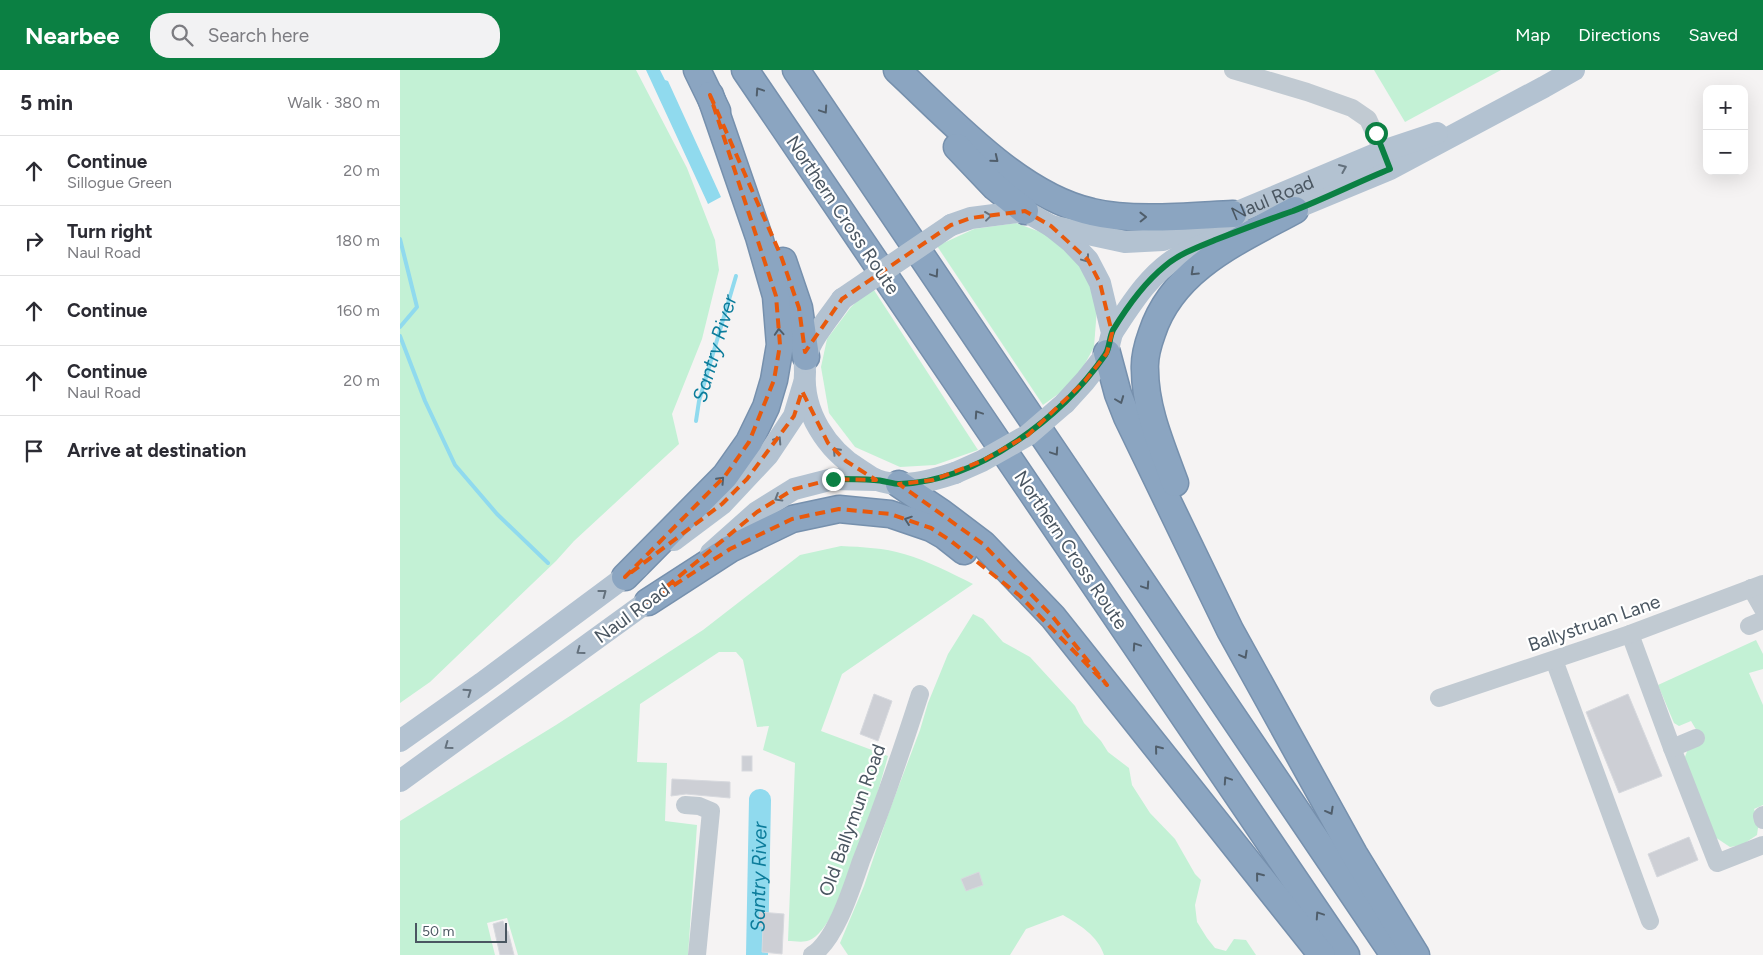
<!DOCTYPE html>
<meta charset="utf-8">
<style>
body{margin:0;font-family:Figtree,sans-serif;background:#f2f2f3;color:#2b2b33}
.controls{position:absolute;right:15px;top:15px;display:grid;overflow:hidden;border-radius:10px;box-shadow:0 5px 20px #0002}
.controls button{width:45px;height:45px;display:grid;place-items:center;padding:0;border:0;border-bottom:1px solid #e1e1e2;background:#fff;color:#2b2b33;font:25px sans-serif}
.scale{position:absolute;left:15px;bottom:12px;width:92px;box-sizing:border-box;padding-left:5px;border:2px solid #4a5661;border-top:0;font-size:14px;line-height:18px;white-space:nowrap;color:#4a5661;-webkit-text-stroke:4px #fff;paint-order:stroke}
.stop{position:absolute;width:15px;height:15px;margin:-11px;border:4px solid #0b8043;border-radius:50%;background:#fff}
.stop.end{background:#0b8043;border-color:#fff;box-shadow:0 1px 5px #0008}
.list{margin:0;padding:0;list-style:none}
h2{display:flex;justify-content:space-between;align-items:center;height:65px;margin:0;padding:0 20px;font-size:21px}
h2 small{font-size:16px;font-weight:400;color:#7c7c81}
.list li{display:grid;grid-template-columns:32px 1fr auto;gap:15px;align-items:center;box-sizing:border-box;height:70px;padding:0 20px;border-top:1px solid #e1e1e2}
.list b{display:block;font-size:19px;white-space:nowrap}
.list p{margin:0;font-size:16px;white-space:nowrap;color:#7c7c81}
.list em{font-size:16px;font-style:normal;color:#7c7c81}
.icon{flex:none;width:28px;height:28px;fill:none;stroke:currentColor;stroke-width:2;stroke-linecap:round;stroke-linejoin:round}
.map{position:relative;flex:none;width:1363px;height:885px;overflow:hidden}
header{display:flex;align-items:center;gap:30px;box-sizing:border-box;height:70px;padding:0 25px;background:#0b8043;color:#fff}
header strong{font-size:24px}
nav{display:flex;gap:28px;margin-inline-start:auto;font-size:18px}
.search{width:350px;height:45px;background:#f2f2f3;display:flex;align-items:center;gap:12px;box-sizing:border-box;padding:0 18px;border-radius:20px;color:#7c7c81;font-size:19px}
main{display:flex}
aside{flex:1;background:#fff}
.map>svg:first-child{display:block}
.green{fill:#c3f1d5}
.water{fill:#90daee}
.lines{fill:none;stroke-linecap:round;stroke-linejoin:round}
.stream{stroke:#90daee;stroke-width:4}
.river{stroke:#90daee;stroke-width:22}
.building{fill:#cdcfd5;stroke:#d7d9de}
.highway-casing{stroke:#7690ad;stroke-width:29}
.minor{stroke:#c1cad2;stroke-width:18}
.major{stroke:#b3c2d1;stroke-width:22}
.highway{stroke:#8ba5c1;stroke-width:26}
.major-bridge{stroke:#b3c2d1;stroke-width:22}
.oneway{stroke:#505e6b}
.oneway2{stroke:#64717d}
.route{stroke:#0b8043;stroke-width:6}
.marked{fill:none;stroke:#e8590c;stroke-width:4;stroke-dasharray:10 6;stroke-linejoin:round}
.labels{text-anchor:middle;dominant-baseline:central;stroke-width:4.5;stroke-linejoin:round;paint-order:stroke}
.street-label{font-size:19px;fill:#4a5661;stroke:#fff}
.water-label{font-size:20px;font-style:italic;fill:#0c7c9b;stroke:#fff}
</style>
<header>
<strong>Nearbee</strong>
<div class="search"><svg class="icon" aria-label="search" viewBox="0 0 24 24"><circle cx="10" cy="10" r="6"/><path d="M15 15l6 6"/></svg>Search here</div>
<nav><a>Map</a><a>Directions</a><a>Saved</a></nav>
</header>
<main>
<aside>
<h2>5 min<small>Walk · 380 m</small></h2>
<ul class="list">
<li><svg class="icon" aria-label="ahead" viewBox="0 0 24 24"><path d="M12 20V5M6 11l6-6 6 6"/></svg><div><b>Continue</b><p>Sillogue Green</p></div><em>20 m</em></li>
<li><svg class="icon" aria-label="right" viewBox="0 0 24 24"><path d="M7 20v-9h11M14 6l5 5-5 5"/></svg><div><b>Turn right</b><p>Naul Road</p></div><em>180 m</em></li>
<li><svg class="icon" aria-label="ahead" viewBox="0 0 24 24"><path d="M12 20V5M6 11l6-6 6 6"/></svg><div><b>Continue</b></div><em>160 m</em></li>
<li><svg class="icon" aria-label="ahead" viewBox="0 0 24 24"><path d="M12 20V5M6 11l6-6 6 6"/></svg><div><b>Continue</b><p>Naul Road</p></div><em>20 m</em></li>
<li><svg class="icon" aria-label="arrive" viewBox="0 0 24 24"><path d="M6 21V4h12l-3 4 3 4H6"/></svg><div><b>Arrive at destination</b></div></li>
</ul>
</aside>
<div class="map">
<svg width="1363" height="885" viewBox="0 0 1363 885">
<rect width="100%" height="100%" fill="#f5f3f3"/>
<g class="green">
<polygon points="0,0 236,0 287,98 315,170 319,200 302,269 272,344 279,374 174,471 156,491 30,612 0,633"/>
<polygon points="974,0 1101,0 1005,52"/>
<polygon points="616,153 654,167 686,203 697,238 694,277 675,312 643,335 537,176 574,159"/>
<polygon points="472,217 578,380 535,395 500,397 455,377 429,343 421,297 427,269 451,237"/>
<path d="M 441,476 C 463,477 484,478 504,484 C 528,491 551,503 573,514 L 442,604 L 421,661 L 488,686 C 478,721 442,857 410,870 C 404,873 394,871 388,871 L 395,693 L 363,680 L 369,656 L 357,657 L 343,590 L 336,582 L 319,582 L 240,634 L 237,692 L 267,693 L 265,751 L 297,755 L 288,885 L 118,885 L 107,848 L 87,853 L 95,885 L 0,885 L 0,751 L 156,655 L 303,560 L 400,485 Z"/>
<path d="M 573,544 L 583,549 L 603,572 L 630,587 L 675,636 L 684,653 L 701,671 L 708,682 L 729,698 L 732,715 L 750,743 L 775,769 L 795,804 L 801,810 L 795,835 L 797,852 L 807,868 L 815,878 L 826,881 L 834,869 L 846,870 L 856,885 L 704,885 C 698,866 680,855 663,845 L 626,859 L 610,885 L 448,885 L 440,873 L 464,816 L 490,739 L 520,660 L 528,633 L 548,584 Z"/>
<polygon points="1356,570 1363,584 1363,599 1349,603 1363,635 1363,735 1354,739 1359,751 1357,765 1342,775 1330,777 1315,767 1283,692 1288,679 1303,671 1291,651 1279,656 1274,653 1258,615"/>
</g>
<polygon class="water" points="246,0 260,0 265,10 268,11 321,127 308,134"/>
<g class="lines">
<g class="stream">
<polyline points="0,169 17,237 0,257"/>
<polyline points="0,266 25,331 55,395 97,444 148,493"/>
<path id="s1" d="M 296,351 L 299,331 L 336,206"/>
</g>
<path class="river" id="s2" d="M 357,885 L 360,730"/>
</g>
<g class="building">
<polygon points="474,624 492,631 478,671 460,664"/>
<polygon points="1228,624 1262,706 1219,723 1186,642"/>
<rect x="342" y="686" width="10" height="15"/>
<polygon points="272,709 330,712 330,728 286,724 271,726"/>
<polygon points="1289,767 1298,790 1257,807 1248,784"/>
<polygon points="579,802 583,815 566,821 561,809"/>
<polygon points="360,842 384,844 382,884 362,882 363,856 359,856"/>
<polygon points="103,851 106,861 108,861 114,885 100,885 93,854"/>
</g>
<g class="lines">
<defs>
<g id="highway">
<polyline points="297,0 317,41"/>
<polyline points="345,0 946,885"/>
<polyline points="396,0 994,885"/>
<path d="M 497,0 C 551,50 619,126 692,142 C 733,152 791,146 833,144"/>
<polyline points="557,77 595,117 625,141"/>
<polyline points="383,191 399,238 406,287"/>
<polyline points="707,283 718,324 727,347 830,560 954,784 1016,885"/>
<path d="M 775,413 C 762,377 745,339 745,300 C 744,287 748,274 752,263 C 773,198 840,170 895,140"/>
<polyline points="499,414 542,443 583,474 653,547 922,885"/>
<polyline points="225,507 325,406 349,372 366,337 374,310 380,275 376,226 359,167 310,25"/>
<polyline points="248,532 330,479 392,449 439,439 490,444 531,458 545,466 564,481"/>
</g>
</defs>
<use href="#highway" class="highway-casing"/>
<g class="minor">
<polyline points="833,0 907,22 952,38 968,49 987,91"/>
<polyline points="1351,518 1363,539"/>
<polyline points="1349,556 1363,550"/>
<polyline points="1230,564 1272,678 1317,793 1363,775"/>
<polyline points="1154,590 1250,851"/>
<polyline points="1039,628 1230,564 1363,514"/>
<polyline points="1272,678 1296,668"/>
<polyline points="285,735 299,736 311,741 297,885"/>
<polyline points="1363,745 1362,746 1363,750"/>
<path d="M 412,885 C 436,870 452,817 461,791 C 483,736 502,680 520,624"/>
</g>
<g class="major">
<polyline points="879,145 990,99 1144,17 1174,0"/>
<polyline points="551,155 571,148 625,141 651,156 671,172 688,190 700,213 712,263 707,283 685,311 665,333"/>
<path id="s3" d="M 651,156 L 725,172 L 763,170 L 833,144 L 983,81 L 1037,63"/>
<path d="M 442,229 C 431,245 411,268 406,287 C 404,292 405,297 405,302 C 402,342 427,380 460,400 C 465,403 471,408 477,410 C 502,419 531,411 555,403"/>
<path d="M 712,263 C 730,236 749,204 778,187 C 798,175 821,168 842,159"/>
<polyline points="274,470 322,434 368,385 394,346 404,313"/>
<polyline points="311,483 357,442 394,419 433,409 476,410"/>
<polyline points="0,671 82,613 238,497"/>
<polyline points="0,711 262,521"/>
</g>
<use href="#highway" class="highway"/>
<g class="major-bridge">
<polyline points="442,229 551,155"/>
<polyline points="555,403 582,391 628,365 665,333"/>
</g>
</g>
<defs><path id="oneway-chevron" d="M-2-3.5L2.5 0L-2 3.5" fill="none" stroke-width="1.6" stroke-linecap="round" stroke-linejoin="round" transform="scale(1.25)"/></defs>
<g class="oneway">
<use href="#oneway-chevron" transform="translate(359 21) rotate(-124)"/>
<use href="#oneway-chevron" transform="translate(424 40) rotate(56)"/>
<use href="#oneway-chevron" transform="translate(595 89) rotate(39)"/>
<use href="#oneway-chevron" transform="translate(743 147) rotate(-1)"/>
<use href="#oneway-chevron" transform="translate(794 202) rotate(137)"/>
<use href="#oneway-chevron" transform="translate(535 204) rotate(56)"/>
<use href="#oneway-chevron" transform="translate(379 262) rotate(-94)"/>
<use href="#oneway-chevron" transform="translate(720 330) rotate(69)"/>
<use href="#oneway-chevron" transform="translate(578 344) rotate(-124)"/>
<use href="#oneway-chevron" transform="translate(655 382) rotate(56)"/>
<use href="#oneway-chevron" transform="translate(321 410) rotate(-47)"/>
<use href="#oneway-chevron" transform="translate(508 450) rotate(-161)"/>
<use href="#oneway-chevron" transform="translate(746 516) rotate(56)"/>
<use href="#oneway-chevron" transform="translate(736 576) rotate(-124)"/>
<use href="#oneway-chevron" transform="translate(844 585) rotate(61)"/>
<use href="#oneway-chevron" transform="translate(758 679) rotate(-129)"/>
<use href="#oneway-chevron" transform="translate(827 710) rotate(-124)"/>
<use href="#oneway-chevron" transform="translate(930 741) rotate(61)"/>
<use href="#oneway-chevron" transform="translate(859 806) rotate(-129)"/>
<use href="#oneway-chevron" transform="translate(919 845) rotate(-124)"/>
</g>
<g class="oneway2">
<use href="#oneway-chevron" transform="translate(943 98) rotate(-23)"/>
<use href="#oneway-chevron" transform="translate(588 146) rotate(-7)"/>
<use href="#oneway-chevron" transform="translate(686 189) rotate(53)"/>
<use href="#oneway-chevron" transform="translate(378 370) rotate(-57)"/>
<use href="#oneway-chevron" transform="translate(436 381) rotate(-133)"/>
<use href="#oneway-chevron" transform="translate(378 428) rotate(149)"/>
<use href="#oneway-chevron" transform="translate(203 523) rotate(-37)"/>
<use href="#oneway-chevron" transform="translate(180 581) rotate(144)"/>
<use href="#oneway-chevron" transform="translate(68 622) rotate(-35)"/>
<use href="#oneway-chevron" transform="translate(48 676) rotate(144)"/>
</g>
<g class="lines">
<path class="route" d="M 433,409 C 447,409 461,409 474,410 C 483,410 492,414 500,414 C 579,411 662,347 705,285 C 710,278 709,268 713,260 C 727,237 744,213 765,196 C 779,184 798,177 815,170 C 841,160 867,150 893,141 C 926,128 958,112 990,99 L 976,63"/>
</g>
<path class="marked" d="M 310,25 L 381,186 L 399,238 L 405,282 L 442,229 L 551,155 L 571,148 L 625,141 L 651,156 L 688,190 L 700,213 L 712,263 L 707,283 L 685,311 L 628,365 L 582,391 L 533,410 L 499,414 L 583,474 L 653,547 L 707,615 L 620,526 L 551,471 L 531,458 L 490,444 L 439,439 L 392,449 L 330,479 L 248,532 L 357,442 L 394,419 L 433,409 L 476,410 L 446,391 L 428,373 L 402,321 L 394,346 L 347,409 L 322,434 L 225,507 L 325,406 L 349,372 L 374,310 L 380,275 L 376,226 Z"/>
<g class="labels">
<g class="street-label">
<text stroke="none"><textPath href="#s3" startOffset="231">Naul Road</textPath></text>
<text transform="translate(443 145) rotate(56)">Northern Cross Route</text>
<text transform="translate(671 480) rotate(56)">Northern Cross Route</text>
<text transform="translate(232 543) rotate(-36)">Naul Road</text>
<text transform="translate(1194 553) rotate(-19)">Ballystruan Lane</text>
<text transform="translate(452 750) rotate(-70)">Old Ballymun Road</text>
</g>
<g class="water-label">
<text stroke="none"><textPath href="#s1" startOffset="75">Santry River</textPath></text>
<text stroke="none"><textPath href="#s2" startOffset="78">Santry River</textPath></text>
</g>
</g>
</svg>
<div class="controls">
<button>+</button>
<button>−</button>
</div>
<div class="scale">50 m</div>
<div class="stop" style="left:976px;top:63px"></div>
<div class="stop end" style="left:433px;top:409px"></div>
</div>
</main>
